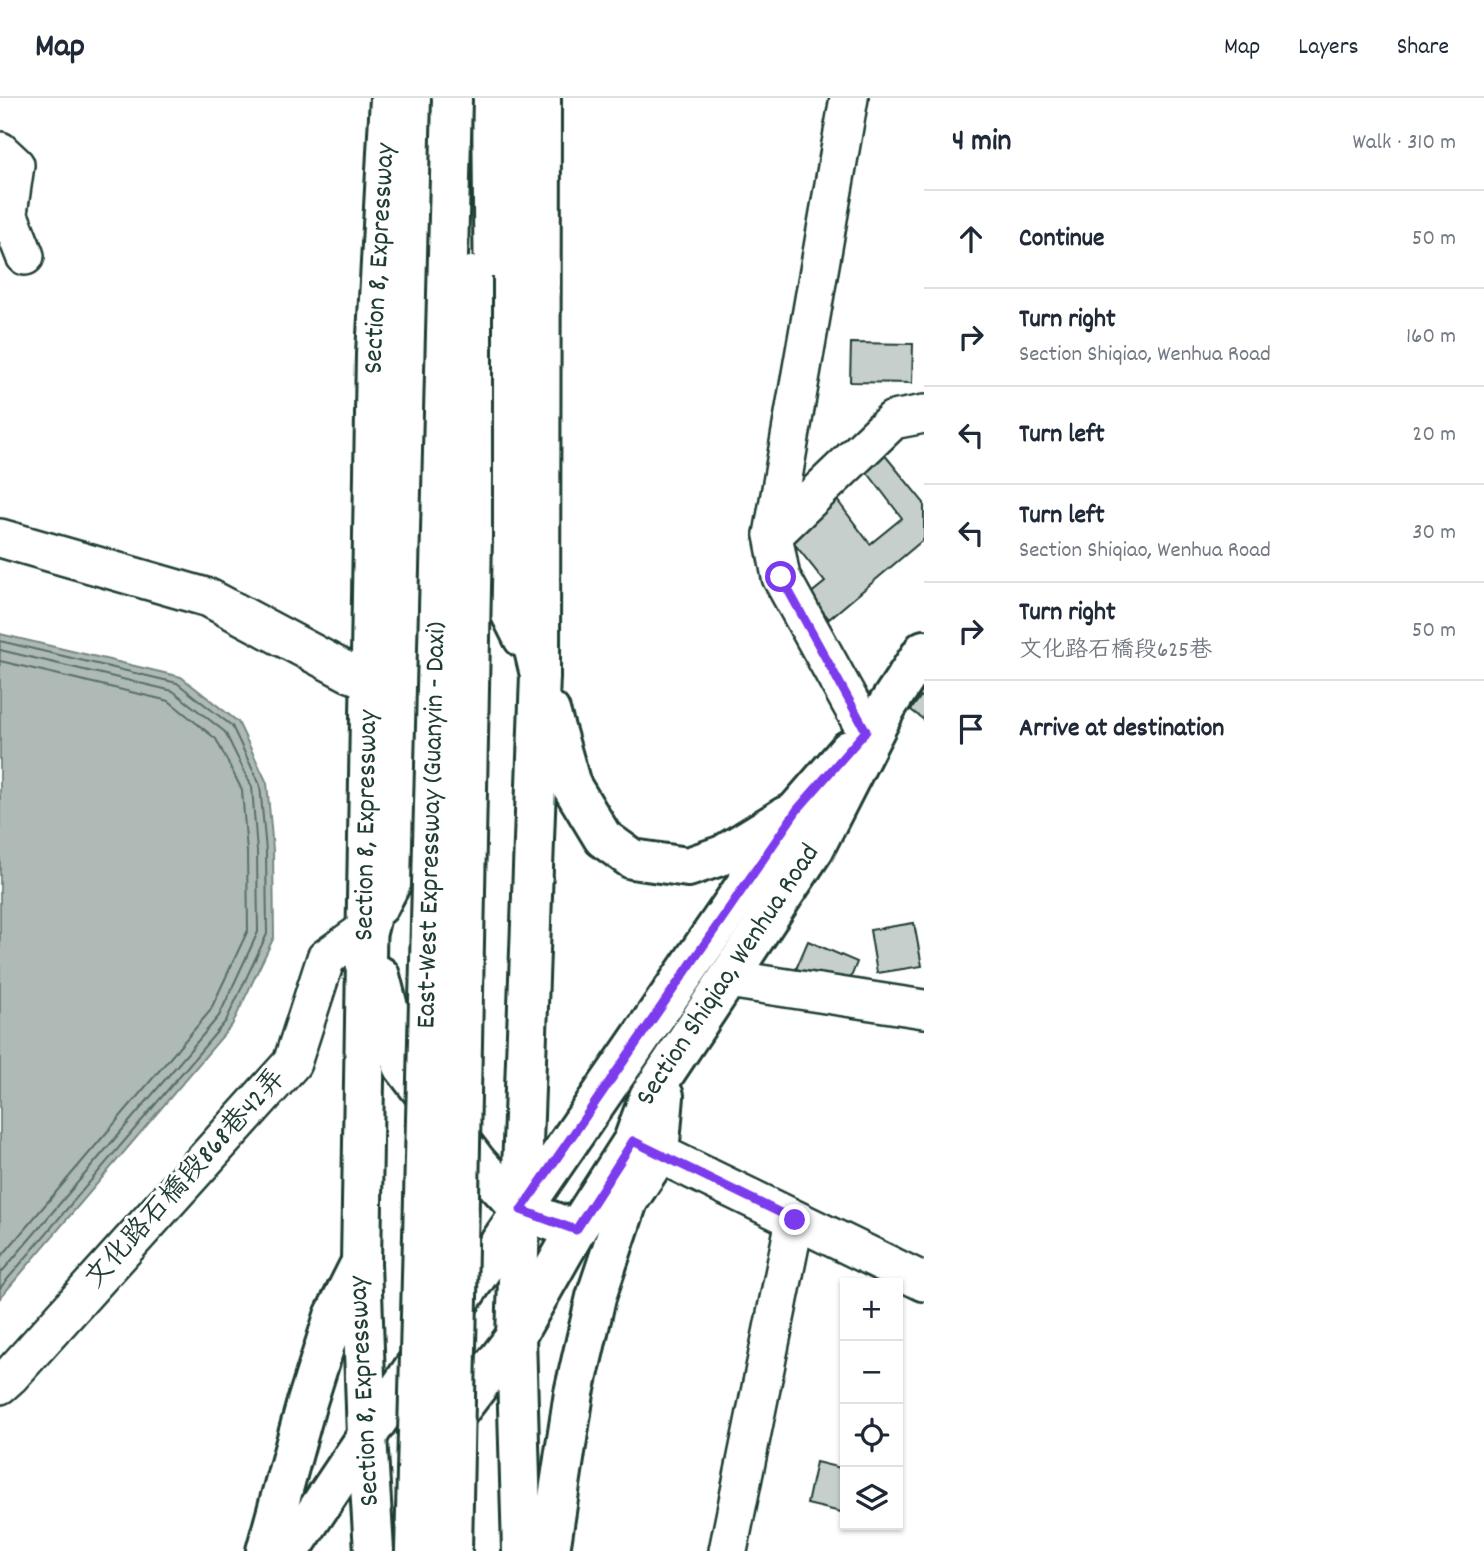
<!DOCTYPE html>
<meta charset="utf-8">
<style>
body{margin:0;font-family:Dekko,"LXGW WenKai TC",sans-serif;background:#f6f6f7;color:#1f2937}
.controls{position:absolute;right:21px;bottom:21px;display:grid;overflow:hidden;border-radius:0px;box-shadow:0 2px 5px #0004}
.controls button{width:63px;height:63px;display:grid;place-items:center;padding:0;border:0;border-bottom:2px solid #e0e1e3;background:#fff;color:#1f2937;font:35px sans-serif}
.stop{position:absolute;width:21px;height:21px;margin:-16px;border:5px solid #7c3aed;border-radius:50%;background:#fff}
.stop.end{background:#7c3aed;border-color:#fff;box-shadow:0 2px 7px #0008}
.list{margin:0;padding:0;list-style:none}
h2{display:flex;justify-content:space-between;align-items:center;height:91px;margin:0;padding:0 28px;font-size:30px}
h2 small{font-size:23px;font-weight:400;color:#747a83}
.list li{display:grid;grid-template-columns:46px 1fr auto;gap:21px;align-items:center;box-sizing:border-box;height:98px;padding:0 28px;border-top:2px solid #e0e1e3}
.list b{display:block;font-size:26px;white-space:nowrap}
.list p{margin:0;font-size:23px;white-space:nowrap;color:#747a83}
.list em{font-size:23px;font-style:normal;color:#747a83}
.icon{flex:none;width:38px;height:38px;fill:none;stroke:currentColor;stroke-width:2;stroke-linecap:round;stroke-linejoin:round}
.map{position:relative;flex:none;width:924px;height:1453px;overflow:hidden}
header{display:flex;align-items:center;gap:42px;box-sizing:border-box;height:98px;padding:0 35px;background:#fff;border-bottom:2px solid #e0e1e3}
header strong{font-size:33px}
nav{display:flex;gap:38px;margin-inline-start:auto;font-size:24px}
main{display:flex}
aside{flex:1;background:#fff}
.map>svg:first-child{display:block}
.water{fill:#afbab7;stroke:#758883;stroke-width:2}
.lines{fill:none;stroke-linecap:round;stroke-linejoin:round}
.shore{stroke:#596f68;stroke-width:2}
.building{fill:#c7cfcc;stroke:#1f3d34;stroke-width:2}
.minor-casing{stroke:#1f3d34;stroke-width:42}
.major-casing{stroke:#1f3d34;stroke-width:44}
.highway-casing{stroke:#1f3d34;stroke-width:44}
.minor{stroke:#fff;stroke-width:37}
.major{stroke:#fff;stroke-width:38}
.highway{stroke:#fff;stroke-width:38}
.highway-bridge-casing{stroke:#1f3d34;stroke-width:44;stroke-linecap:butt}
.highway-bridge{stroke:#fff;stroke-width:38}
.route{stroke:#7c3aed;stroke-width:9}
.labels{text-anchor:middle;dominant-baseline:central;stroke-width:6;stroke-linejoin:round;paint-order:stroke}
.street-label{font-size:28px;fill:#1f3d34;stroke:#fff}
</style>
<header>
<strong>Map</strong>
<nav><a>Map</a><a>Layers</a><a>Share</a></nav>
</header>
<main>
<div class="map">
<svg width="924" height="1453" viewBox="0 0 924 1453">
<rect width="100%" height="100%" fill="#fff"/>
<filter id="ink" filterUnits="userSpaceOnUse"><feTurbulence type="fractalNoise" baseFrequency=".0143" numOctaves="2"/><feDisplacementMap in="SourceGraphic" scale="14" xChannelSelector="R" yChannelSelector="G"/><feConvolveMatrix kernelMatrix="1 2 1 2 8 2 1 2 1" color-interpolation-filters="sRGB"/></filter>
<g filter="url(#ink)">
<polygon class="water" points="0,536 181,579 238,624 267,685 273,752 274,839 232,927 0,1200"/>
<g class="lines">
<g class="shore">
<polyline points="0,543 177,585 232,628 260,687 266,753 267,836 226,923 0,1190"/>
<polyline points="0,552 173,593 225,634 252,689 257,753 258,834 219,918 0,1176"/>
<polyline points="0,563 169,603 216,641 242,692 247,754 248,832 210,913 0,1160"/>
</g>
</g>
<g class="building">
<polygon points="851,245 913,246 912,285 850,284"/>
<polygon points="879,350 924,405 924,441 829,521 809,497 825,484 784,433 831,394 870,446 902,420 861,366"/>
<polygon points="921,598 924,600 924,622 911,612"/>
<polygon points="914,825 922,868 877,875 870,832"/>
<polygon points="808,843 857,864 846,892 796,871"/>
<polygon points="816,1364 845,1371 845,1415 807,1406"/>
</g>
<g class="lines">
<defs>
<g id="minor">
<polyline points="849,0 773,437 781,479 866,633"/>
<polyline points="0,53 15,67 8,115 25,158"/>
<polyline points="773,437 893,322 924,316"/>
<polyline points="0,440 209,500 350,575 371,583"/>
<polyline points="728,881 924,911"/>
<polyline points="633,1043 924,1184"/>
<polyline points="0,1287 10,1278 292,965 326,860 368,830"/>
<polyline points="728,1453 795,1122"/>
</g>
<g id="major">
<polyline points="492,0 494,210"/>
<polyline points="497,428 497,488 523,540"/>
<polyline points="550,613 571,687 603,740 632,761 688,769 723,757 786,718"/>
<polyline points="379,808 414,741 427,226"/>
<polyline points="380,878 403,968 478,1066 521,1112 576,1132"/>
<path id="s1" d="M 442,1335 L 516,1238 L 576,1132 L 633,1043 L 649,999 L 814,751 L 887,608 L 924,552"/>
<polyline points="266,1453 307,1304 334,1218 358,1170"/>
<polyline points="290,1453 367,1338 797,712 849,652"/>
<path id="s2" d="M 374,1453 L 367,1338 L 361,1165 L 376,256 L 390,0"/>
<polyline points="522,1453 516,1238 540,577 541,0"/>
<polyline points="550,1453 574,1295 596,1199 628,1103 659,1056 664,998"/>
</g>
<g id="highway">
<polyline points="514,0 515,99 504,426 540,577"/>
<polyline points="368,830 395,713 395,515 414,0"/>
</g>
</defs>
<use href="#minor" class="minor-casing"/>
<use href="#major" class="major-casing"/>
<use href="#highway" class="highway-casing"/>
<use href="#minor" class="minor"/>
<use href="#major" class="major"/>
<use href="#highway" class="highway"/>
<defs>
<g id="highway-bridge">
<path id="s3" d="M 415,1453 L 452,0"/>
<polyline points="452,1453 472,438 472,178"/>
</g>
</defs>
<use href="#highway-bridge" class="highway-bridge-casing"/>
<use href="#highway-bridge" class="highway-bridge"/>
</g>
</g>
<g class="lines" filter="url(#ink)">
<polyline class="route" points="781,479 866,633 797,712 521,1112 576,1132 633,1043 795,1122"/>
</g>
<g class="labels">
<g class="street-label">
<text stroke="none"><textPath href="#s2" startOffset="1293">Section 8, Expressway</textPath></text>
<text stroke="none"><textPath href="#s3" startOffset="726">East-West Expressway (Guanyin - Daxi)</textPath></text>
<text stroke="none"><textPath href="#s2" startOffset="726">Section 8, Expressway</textPath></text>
<text stroke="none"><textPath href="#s1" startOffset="542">Section Shiqiao, Wenhua Road</textPath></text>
<text transform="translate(187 1082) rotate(-48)">文化路石橋段868巷42弄</text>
<text transform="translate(366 1293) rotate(-93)">Section 8, Expressway</text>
</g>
</g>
</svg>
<div class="controls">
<button>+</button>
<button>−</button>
<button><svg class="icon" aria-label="locate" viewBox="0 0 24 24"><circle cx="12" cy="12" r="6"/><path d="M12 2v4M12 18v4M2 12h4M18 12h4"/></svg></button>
<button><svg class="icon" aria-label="layers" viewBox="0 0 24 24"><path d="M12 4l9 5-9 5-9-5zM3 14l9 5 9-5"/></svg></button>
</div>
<div class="stop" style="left:781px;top:479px"></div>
<div class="stop end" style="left:795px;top:1122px"></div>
</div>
<aside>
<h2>4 min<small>Walk · 310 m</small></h2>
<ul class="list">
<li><svg class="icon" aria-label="ahead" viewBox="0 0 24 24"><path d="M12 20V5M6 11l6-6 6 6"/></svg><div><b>Continue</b></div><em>50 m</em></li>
<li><svg class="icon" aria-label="right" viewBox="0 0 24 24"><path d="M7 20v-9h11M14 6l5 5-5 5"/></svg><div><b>Turn right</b><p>Section Shiqiao, Wenhua Road</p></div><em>160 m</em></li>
<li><svg class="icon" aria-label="left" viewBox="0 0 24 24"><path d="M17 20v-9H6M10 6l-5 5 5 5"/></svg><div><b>Turn left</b></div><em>20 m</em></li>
<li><svg class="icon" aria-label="left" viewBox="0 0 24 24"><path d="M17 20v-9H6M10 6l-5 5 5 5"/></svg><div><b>Turn left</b><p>Section Shiqiao, Wenhua Road</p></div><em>30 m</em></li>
<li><svg class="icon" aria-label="right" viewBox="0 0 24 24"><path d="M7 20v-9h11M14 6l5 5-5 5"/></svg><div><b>Turn right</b><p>文化路石橋段625巷</p></div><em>50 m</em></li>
<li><svg class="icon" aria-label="arrive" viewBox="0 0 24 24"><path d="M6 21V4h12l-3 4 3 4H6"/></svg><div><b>Arrive at destination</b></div></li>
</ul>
</aside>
</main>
